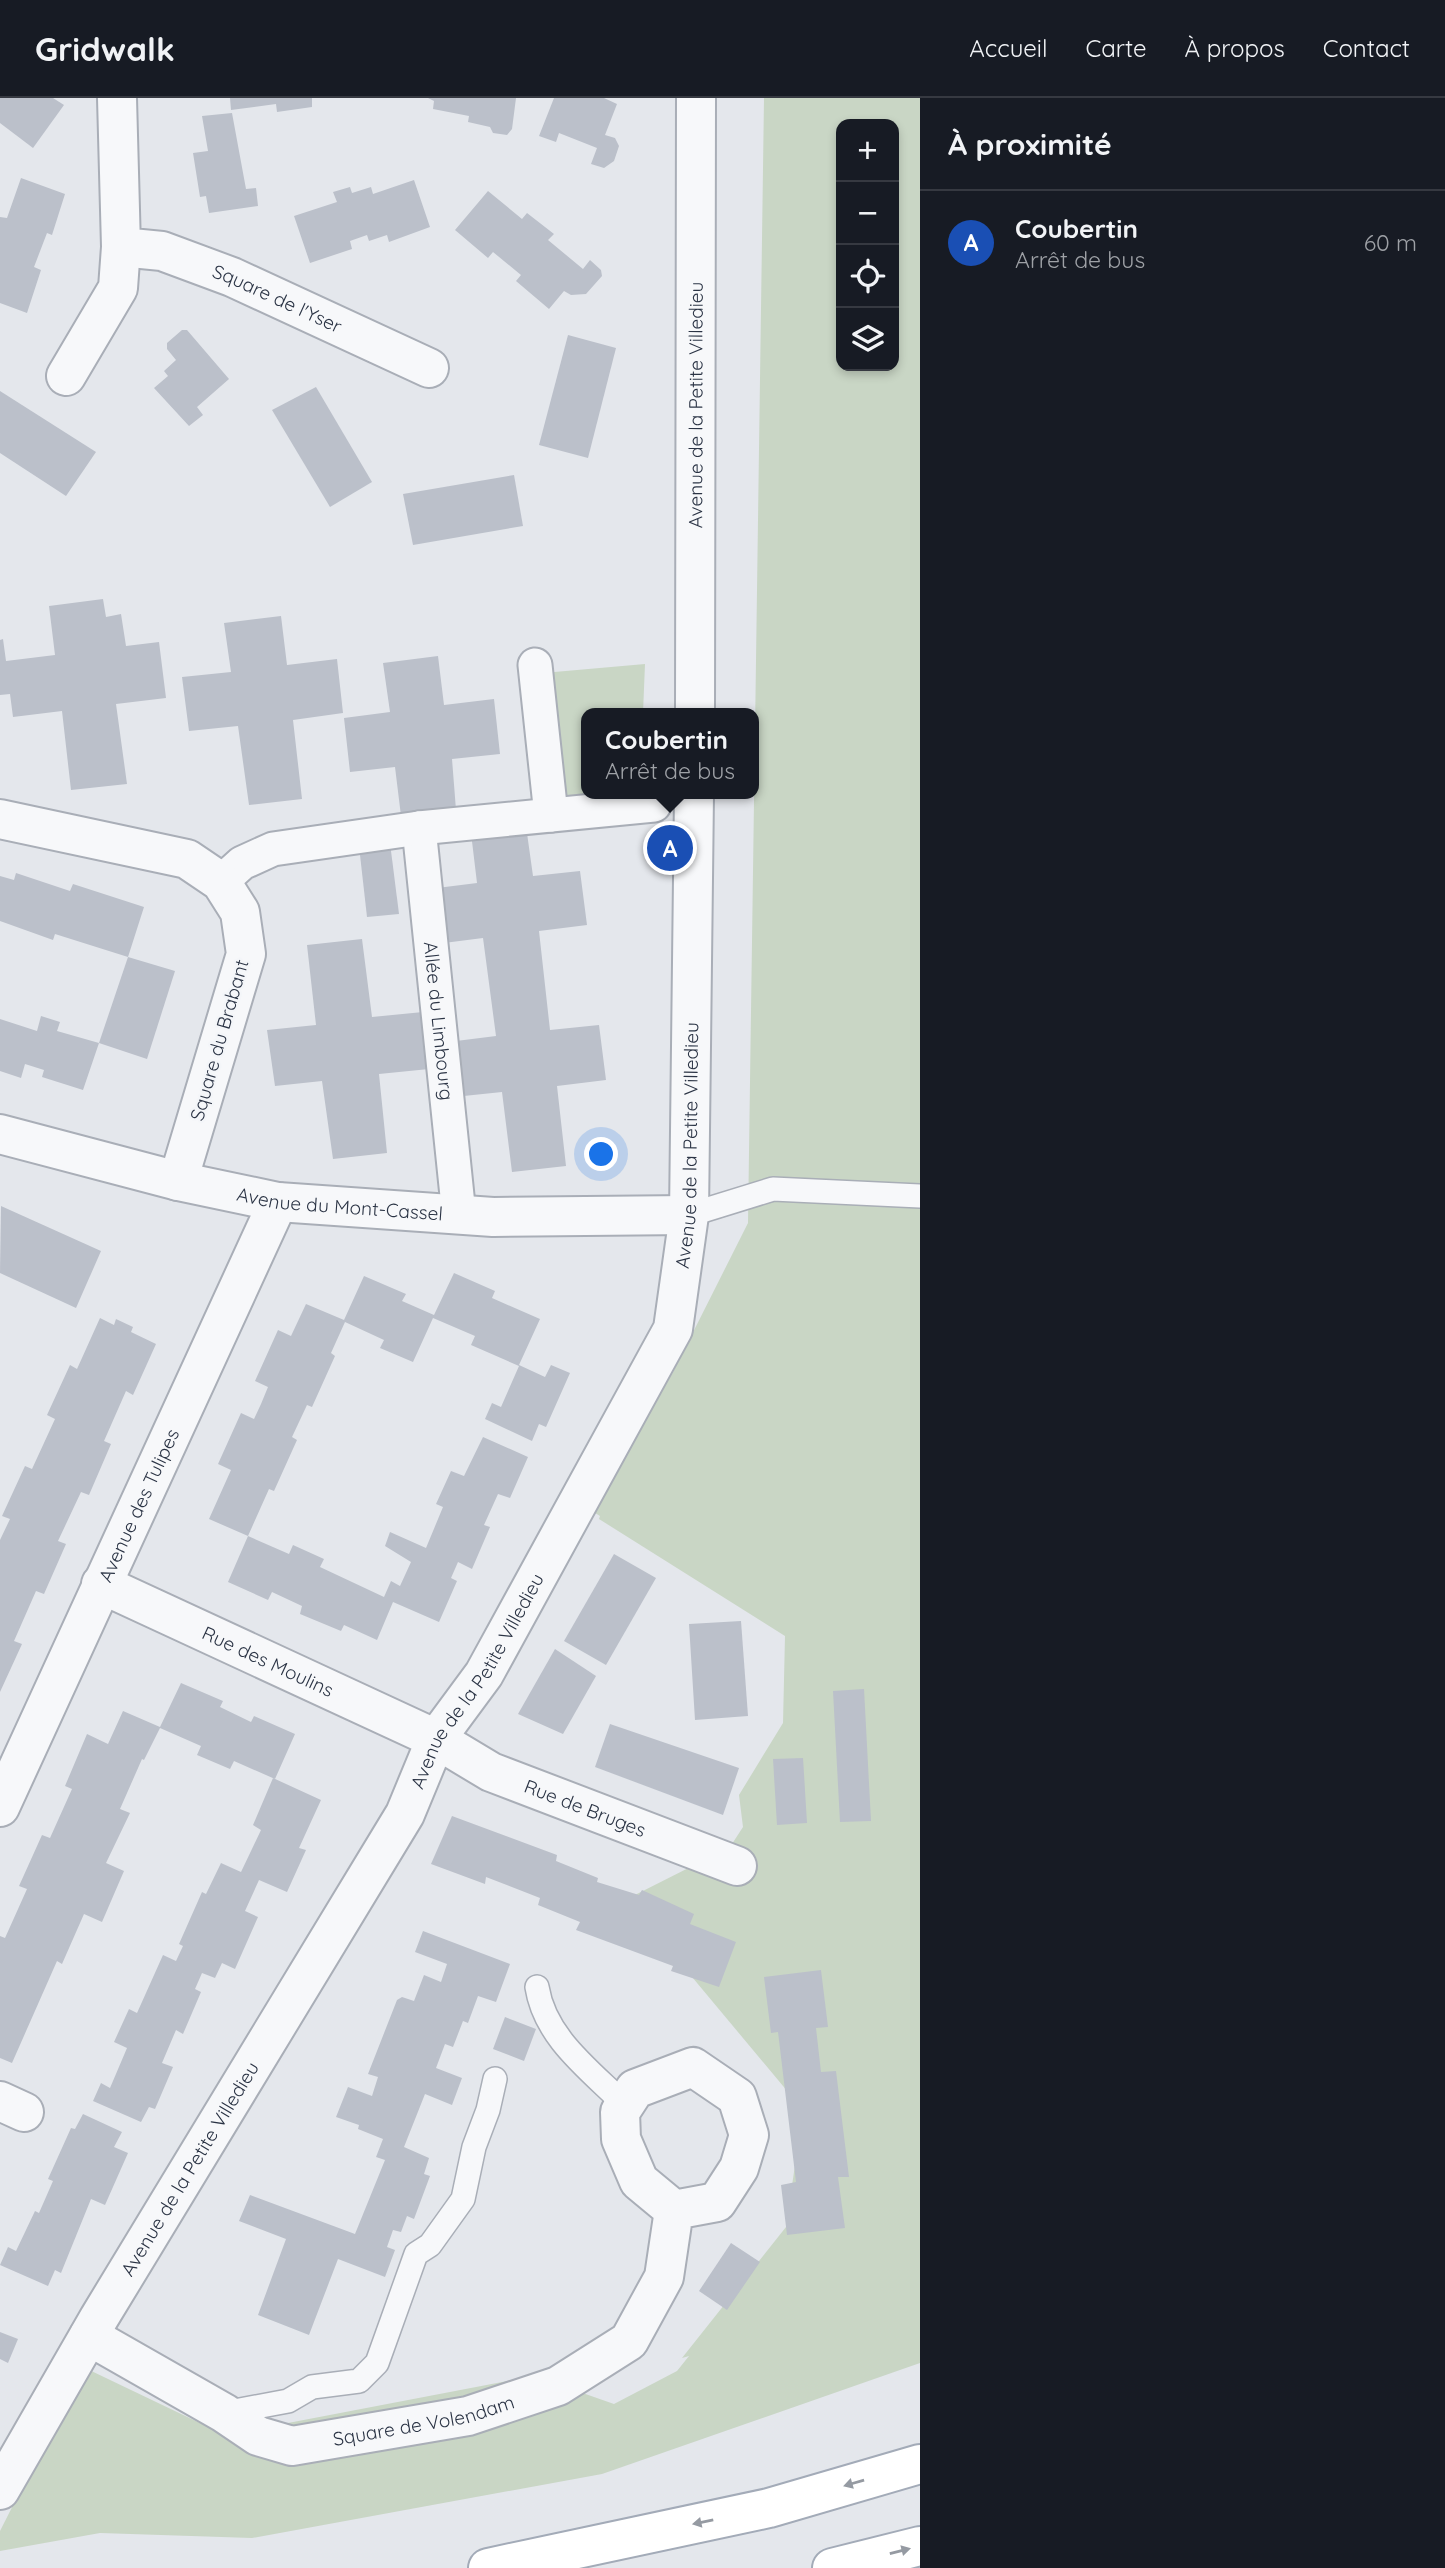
<!DOCTYPE html>
<html lang="fr">
<meta charset="utf-8">
<style>
body{margin:0;font-family:Quicksand,sans-serif;background:#20242c;color:#f1f3f6}
.controls{position:absolute;right:21px;top:21px;display:grid;overflow:hidden;border-radius:14px;box-shadow:0 4px 10px #0003}
.controls button{width:63px;height:63px;display:grid;place-items:center;padding:0;border:0;border-bottom:2px solid #363941;background:#171b24;color:#f1f3f6;font:35px sans-serif}
.you{position:absolute;left:602px;top:1057px;width:24px;height:24px;margin:-18px;border:5px solid #fff;border-radius:50%;background:#1a73e8;box-shadow:0 0 0 10px #1a73e833}
.badge{display:grid;place-items:center;width:46px;height:46px;border-radius:50%;background:#d1495b;color:#fff;font-size:23px;font-weight:700}
.pin{position:absolute;translate:-50% -50%;border:4px solid #fff;box-shadow:0 2px 7px #0006}
.popup{position:absolute;left:581px;top:610px;width:178px;height:91px;box-sizing:border-box;display:grid;place-content:center;border-radius:14px;background:#171b24;filter:drop-shadow(0 2px 5px #0005);font-size:23px;white-space:nowrap;color:#9ea1a6}
.popup b{font-size:26px;color:#f1f3f6}
.popup::after{content:'';position:absolute;left:50%;top:100%;margin-left:-14px;border:14px solid transparent;border-top-color:#171b24}
.list{margin:0;padding:0;list-style:none}
h2{display:flex;justify-content:space-between;align-items:center;height:91px;margin:0;padding:0 28px;font-size:30px}
h2 small{font-size:23px;font-weight:400;color:#9ea1a6}
.list li{display:grid;grid-template-columns:46px 1fr auto;gap:21px;align-items:center;box-sizing:border-box;height:105px;padding:0 28px;border-top:2px solid #363941}
.list b{display:block;font-size:26px;white-space:nowrap}
.list p{margin:0;font-size:23px;white-space:nowrap;color:#9ea1a6}
.list em{font-size:23px;font-style:normal;color:#9ea1a6}
.icon{flex:none;width:38px;height:38px;fill:none;stroke:currentColor;stroke-width:2;stroke-linecap:round;stroke-linejoin:round}
.map{position:relative;flex:none;width:920px;height:2470px;overflow:hidden}
header{display:flex;align-items:center;gap:42px;box-sizing:border-box;height:98px;padding:0 35px;background:#171b24;border-bottom:2px solid #363941}
header strong{font-size:33px}
nav{display:flex;gap:38px;margin-inline-start:auto;font-size:24px}
main{display:flex}
aside{flex:1;background:#171b24}
.map>svg:first-child{display:block}
.green{fill:#c9d6c5;fill-rule:evenodd}
.building{fill:#bbc0ca}
.lines{fill:none;stroke-linecap:round;stroke-linejoin:round}
.service-casing{stroke:#a9aeb7;stroke-width:26}
.pedestrian-casing{stroke:#a9aeb7;stroke-width:37}
.minor-casing{stroke:#a9aeb7;stroke-width:42}
.primary-casing{stroke:#a3abb8;stroke-width:42}
.service{stroke:#f7f8fa;stroke-width:23}
.pedestrian{stroke:#f7f8fa;stroke-width:33}
.minor{stroke:#f7f8fa;stroke-width:38}
.primary{stroke:#fff;stroke-width:38}
.oneway{fill:#959aa2}
.labels{text-anchor:middle;dominant-baseline:central;stroke-width:5;stroke-linejoin:round;paint-order:stroke}
.street-label{font-size:19px;fill:#2b3445;stroke:#f4f6f9}
</style>
<header>
<strong>Gridwalk</strong>
<nav><a>Accueil</a><a>Carte</a><a>À propos</a><a>Contact</a></nav>
</header>
<main>
<div class="map">
<svg width="920" height="2470" viewBox="0 0 920 2470">
<rect width="100%" height="100%" fill="#e4e7ec"/>
<g class="green">
<path d="M 764,0 L 920,0 L 920,2265 L 602,2376 L 252,2440 L 100,2435 L 0,2453 L 0,2433 L 83,2269 L 225,2337 L 534,2278 L 614,2306 L 677,2273 L 689,2258 L 682,2260 L 786,2129 L 803,2012 L 627,1801 L 730,1749 L 743,1729 L 739,1697 L 783,1625 L 785,1538 L 599,1421 L 600,1418 L 587,1410 L 672,1276 L 748,1125 ZM 841,26 L 894,26 L 894,268 L 841,268 Z"/>
<polygon points="645,566 643,615 586,615 586,696 641,696 562,709 543,575"/>
</g>
<g class="building">
<polygon points="0,0 53,0 64,7 33,50 0,25"/>
<polygon points="230,0 312,0 312,9 277,14 276,6 231,12"/>
<polygon points="428,0 516,0 512,31 507,37 493,35 490,29 468,24 469,18 433,11 434,3"/>
<polygon points="554,0 604,0 617,6 605,37 615,40 619,48 614,63 604,70 591,66 597,50 559,35 556,44 539,38"/>
<polygon points="232,15 246,91 256,90 258,108 209,115 206,98 200,99 193,55 208,53 202,18"/>
<polygon points="21,80 65,96 52,137 47,135 34,169 41,172 27,215 0,205 0,119 7,120"/>
<polygon points="414,82 430,129 389,144 387,137 369,143 367,137 350,143 352,151 310,165 294,118 337,104 333,94 350,89 352,95 371,89 373,96"/>
<polygon points="488,93 522,121 527,115 554,136 548,142 583,171 590,162 601,172 602,178 586,196 571,197 564,193 549,211 516,183 521,177 493,154 488,160 455,132"/>
<polygon points="182,232 187,232 229,281 197,309 203,317 189,328 154,290 168,278 164,273 176,262 167,251 167,245"/>
<polygon points="568,237 616,250 588,360 539,347"/>
<polygon points="316,289 372,384 330,409 272,312"/>
<polygon points="0,293 96,354 66,398 0,355"/>
<polygon points="514,377 523,428 413,447 403,396"/>
<polygon points="103,501 106,519 121,516 126,548 159,544 166,600 116,606 127,686 71,692 62,613 13,619 10,596 0,597 0,542 3,541 6,563 55,557 49,508"/>
<polygon points="281,518 287,567 337,561 343,615 293,622 302,701 249,707 238,628 189,633 182,579 231,574 224,525"/>
<polygon points="438,558 444,607 494,601 500,656 452,661 456,712 401,718 395,669 350,674 344,620 390,614 383,565"/>
<polygon points="526,728 533,778 580,773 587,827 539,833 550,932 599,927 606,982 557,988 566,1068 512,1074 502,994 454,999 448,944 496,938 483,840 436,846 429,791 477,785 471,735"/>
<polygon points="390,745 399,816 367,819 359,748"/>
<polygon points="16,775 70,793 73,786 144,809 128,859 55,836 53,842 0,823 0,778 14,782"/>
<polygon points="362,841 372,919 423,914 429,971 379,976 387,1055 333,1061 322,983 275,988 267,932 316,927 307,847"/>
<polygon points="128,859 175,873 147,961 99,945"/>
<polygon points="41,918 60,924 57,933 99,945 83,992 42,979 44,972 25,966 21,980 0,973 0,921 37,933"/>
<polygon points="1,1108 101,1153 76,1210 0,1175"/>
<polygon points="454,1175 495,1193 492,1200 540,1221 519,1267 545,1279 551,1267 570,1275 546,1329 539,1326 532,1343 485,1321 492,1305 501,1309 519,1268 471,1247 475,1238 433,1220 413,1264 380,1250 384,1242 345,1224 331,1255 335,1258 312,1309 307,1307 292,1339 297,1342 274,1393 269,1391 248,1438 209,1421 231,1372 218,1366 241,1315 254,1321 261,1306 268,1289 255,1283 278,1232 291,1238 306,1206 344,1222 364,1178 406,1196 402,1203 434,1217"/>
<polygon points="100,1220 114,1227 116,1221 133,1229 131,1234 156,1246 133,1297 126,1293 104,1343 111,1346 89,1397 81,1394 58,1443 66,1446 44,1496 36,1493 14,1543 22,1546 0,1594 0,1442 10,1421 2,1418 25,1368 32,1371 55,1321 47,1317 70,1267 77,1271"/>
<polygon points="483,1339 528,1359 510,1400 498,1396 484,1427 490,1429 472,1471 458,1464 451,1480 457,1483 439,1524 393,1504 377,1542 344,1527 341,1533 300,1516 302,1508 272,1494 268,1502 228,1484 248,1438 289,1456 293,1447 324,1461 320,1469 384,1499 391,1483 400,1488 411,1464 385,1448 390,1434 426,1450 443,1409 436,1406 451,1373 464,1378"/>
<polygon points="614,1456 656,1480 606,1567 564,1543"/>
<polygon points="741,1523 748,1618 695,1622 689,1526"/>
<polygon points="555,1551 596,1578 563,1636 518,1616"/>
<polygon points="181,1585 223,1603 220,1609 251,1624 254,1618 295,1636 275,1681 234,1663 230,1671 197,1657 201,1648 160,1630 144,1662 142,1661 120,1711 130,1715 106,1765 124,1773 102,1824 84,1816 62,1866 57,1863 12,1965 0,1960 0,1838 5,1840 27,1791 19,1788 42,1737 50,1740 72,1691 65,1688 87,1636 108,1646 123,1613 160,1629"/>
<polygon points="864,1591 871,1723 840,1724 833,1593"/>
<polygon points="610,1626 739,1670 723,1717 595,1669"/>
<polygon points="803,1660 807,1725 777,1727 773,1661"/>
<polygon points="273,1680 321,1702 299,1750 306,1752 287,1794 259,1782 245,1813 258,1819 235,1871 222,1865 215,1880 202,1875 195,1891 201,1894 183,1936 176,1932 162,1965 173,1969 155,2011 149,2009 141,2024 93,2003 101,1985 110,1990 127,1950 114,1944 129,1911 137,1915 163,1857 176,1863 183,1848 179,1846 202,1794 206,1796 221,1765 241,1774 261,1732 253,1727"/>
<polygon points="452,1718 557,1757 556,1763 598,1780 597,1784 639,1797 642,1792 694,1816 690,1826 736,1844 719,1889 671,1873 673,1868 576,1832 580,1824 538,1807 540,1800 486,1779 485,1786 431,1766"/>
<polygon points="423,1833 510,1866 496,1904 478,1898 468,1925 463,1923 453,1949 445,1946 436,1970 462,1980 452,2007 425,1996 404,2049 429,2060 424,2076 430,2078 414,2121 407,2118 401,2134 393,2132 387,2149 395,2152 385,2179 338,2161 309,2237 258,2217 286,2141 239,2123 250,2097 355,2136 385,2062 376,2059 383,2041 358,2031 359,2027 336,2019 348,1989 372,1998 378,1979 368,1976 397,1902 402,1899 414,1903 424,1877 441,1884 447,1866 415,1854"/>
<polygon points="821,1872 828,1929 816,1930 821,1974 836,1973 849,2079 838,2079 845,2130 787,2137 781,2087 796,2084 778,1934 771,1935 764,1879"/>
<polygon points="505,1919 536,1931 524,1963 493,1951"/>
<polygon points="83,2016 122,2034 114,2049 128,2055 105,2107 91,2101 61,2175 55,2172 48,2188 0,2167 8,2149 16,2153 35,2113 39,2115 53,2083 48,2081 71,2030 75,2031"/>
<polygon points="731,2145 760,2164 727,2212 699,2193"/>
<polygon points="0,2234 18,2241 8,2265 0,2261"/>
</g>
<g class="lines">
<defs>
<g id="service">
<polyline points="689,1117 773,1091 920,1098"/>
<path d="M 537,1889 C 545,1940 590,1972 625,2007"/>
<polyline points="224,2315 288,2303 312,2289 359,2283 377,2265 416,2156 430,2147 463,2101 474,2049 488,2012 495,1981"/>
</g>
<g id="pedestrian">
<polyline points="535,567 551,717"/>
<path id="s1" d="M 419,730 L 459,1117"/>
<polyline points="221,784 242,765 273,751 419,730 654,707"/>
</g>
<g id="minor">
<path id="s2" d="M 117,0 L 121,149 L 162,153 L 232,179 L 429,270"/>
<polyline points="66,278 118,190 121,149"/>
<path id="s3" d="M 695,615 L 696,0"/>
<polyline points="0,721 187,761 221,784 240,814 246,856 178,1083"/>
<path id="s4" d="M 0,1036 L 178,1083 L 278,1104 L 493,1119 L 689,1117"/>
<path id="s5" d="M 101,1486 L 436,1641 L 491,1674 L 737,1768"/>
<path id="s6" d="M 0,1709 L 278,1104"/>
<polyline points="0,2003 24,2014"/>
<path id="s7" d="M 89,2238 L 224,2315 L 258,2338 L 292,2348 L 468,2318 L 558,2288 L 629,2243 L 664,2179 L 674,2112 L 717,2104 L 739,2070 L 749,2037 L 737,1999 L 693,1969 L 635,1991 L 620,2014 L 621,2041 L 639,2083 L 674,2112"/>
<path id="s8" d="M 0,2392 L 99,2220 L 405,1716 L 436,1641 L 484,1576 L 673,1231 L 689,1117 L 694,696"/>
</g>
<g id="primary">
<polyline points="488,2470 769,2410 920,2366"/>
<polyline points="832,2470 920,2448"/>
</g>
</defs>
<use href="#service" class="service-casing"/>
<use href="#pedestrian" class="pedestrian-casing"/>
<use href="#minor" class="minor-casing"/>
<use href="#primary" class="primary-casing"/>
<use href="#service" class="service"/>
<use href="#pedestrian" class="pedestrian"/>
<use href="#minor" class="minor"/>
<use href="#primary" class="primary"/>
</g>
<defs><path id="oneway-solid" d="M-6-.8H1V-3.2L6.5 0L1 3.2V.8H-6Z" transform="scale(1.75)"/></defs>
<g class="oneway">
<use href="#oneway-solid" transform="translate(854 2385) rotate(164)"/>
<use href="#oneway-solid" transform="translate(703 2424) rotate(168)"/>
<use href="#oneway-solid" transform="translate(900 2453) rotate(-14)"/>
</g>
<g class="labels">
<g class="street-label">
<text stroke="none"><textPath href="#s2" startOffset="315">Square de l'Yser</textPath></text>
<text stroke="none"><textPath href="#s3" startOffset="308">Avenue de la Petite Villedieu</textPath></text>
<text stroke="none"><textPath href="#s1" startOffset="194">Allée du Limbourg</textPath></text>
<text transform="translate(219 942) rotate(-74)">Square du Brabant</text>
<text stroke="none"><textPath href="#s8" startOffset="1528">Avenue de la Petite Villedieu</textPath></text>
<text stroke="none"><textPath href="#s4" startOffset="348">Avenue du Mont-Cassel</textPath></text>
<text stroke="none"><textPath href="#s6" startOffset="332">Avenue des Tulipes</textPath></text>
<text stroke="none"><textPath href="#s5" startOffset="184">Rue des Moulins</textPath></text>
<text stroke="none"><textPath href="#s8" startOffset="940">Avenue de la Petite Villedieu</textPath></text>
<text stroke="none"><textPath href="#s5" startOffset="534">Rue de Bruges</textPath></text>
<text stroke="none"><textPath href="#s8" startOffset="373">Avenue de la Petite Villedieu</textPath></text>
<text stroke="none"><textPath href="#s7" startOffset="366">Square de Volendam</textPath></text>
</g>
</g>
</svg>
<div class="controls">
<button>+</button>
<button>−</button>
<button><svg class="icon" aria-label="locate" viewBox="0 0 24 24"><circle cx="12" cy="12" r="6"/><path d="M12 2v4M12 18v4M2 12h4M18 12h4"/></svg></button>
<button><svg class="icon" aria-label="layers" viewBox="0 0 24 24"><path d="M12 4l9 5-9 5-9-5zM3 14l9 5 9-5"/></svg></button>
</div>
<div class="you"></div>
<div class="pin badge" style="left:670px;top:750px;background:#1a4fb4">A</div>
<div class="popup"><b>Coubertin</b>Arrêt de bus</div>
</div>
<aside>
<h2>À proximité<small></small></h2>
<ul class="list">
<li><span class="badge" style="background:#1a4fb4">A</span><div><b>Coubertin</b><p>Arrêt de bus</p></div><em>60 m</em></li>
</ul>
</aside>
</main>
